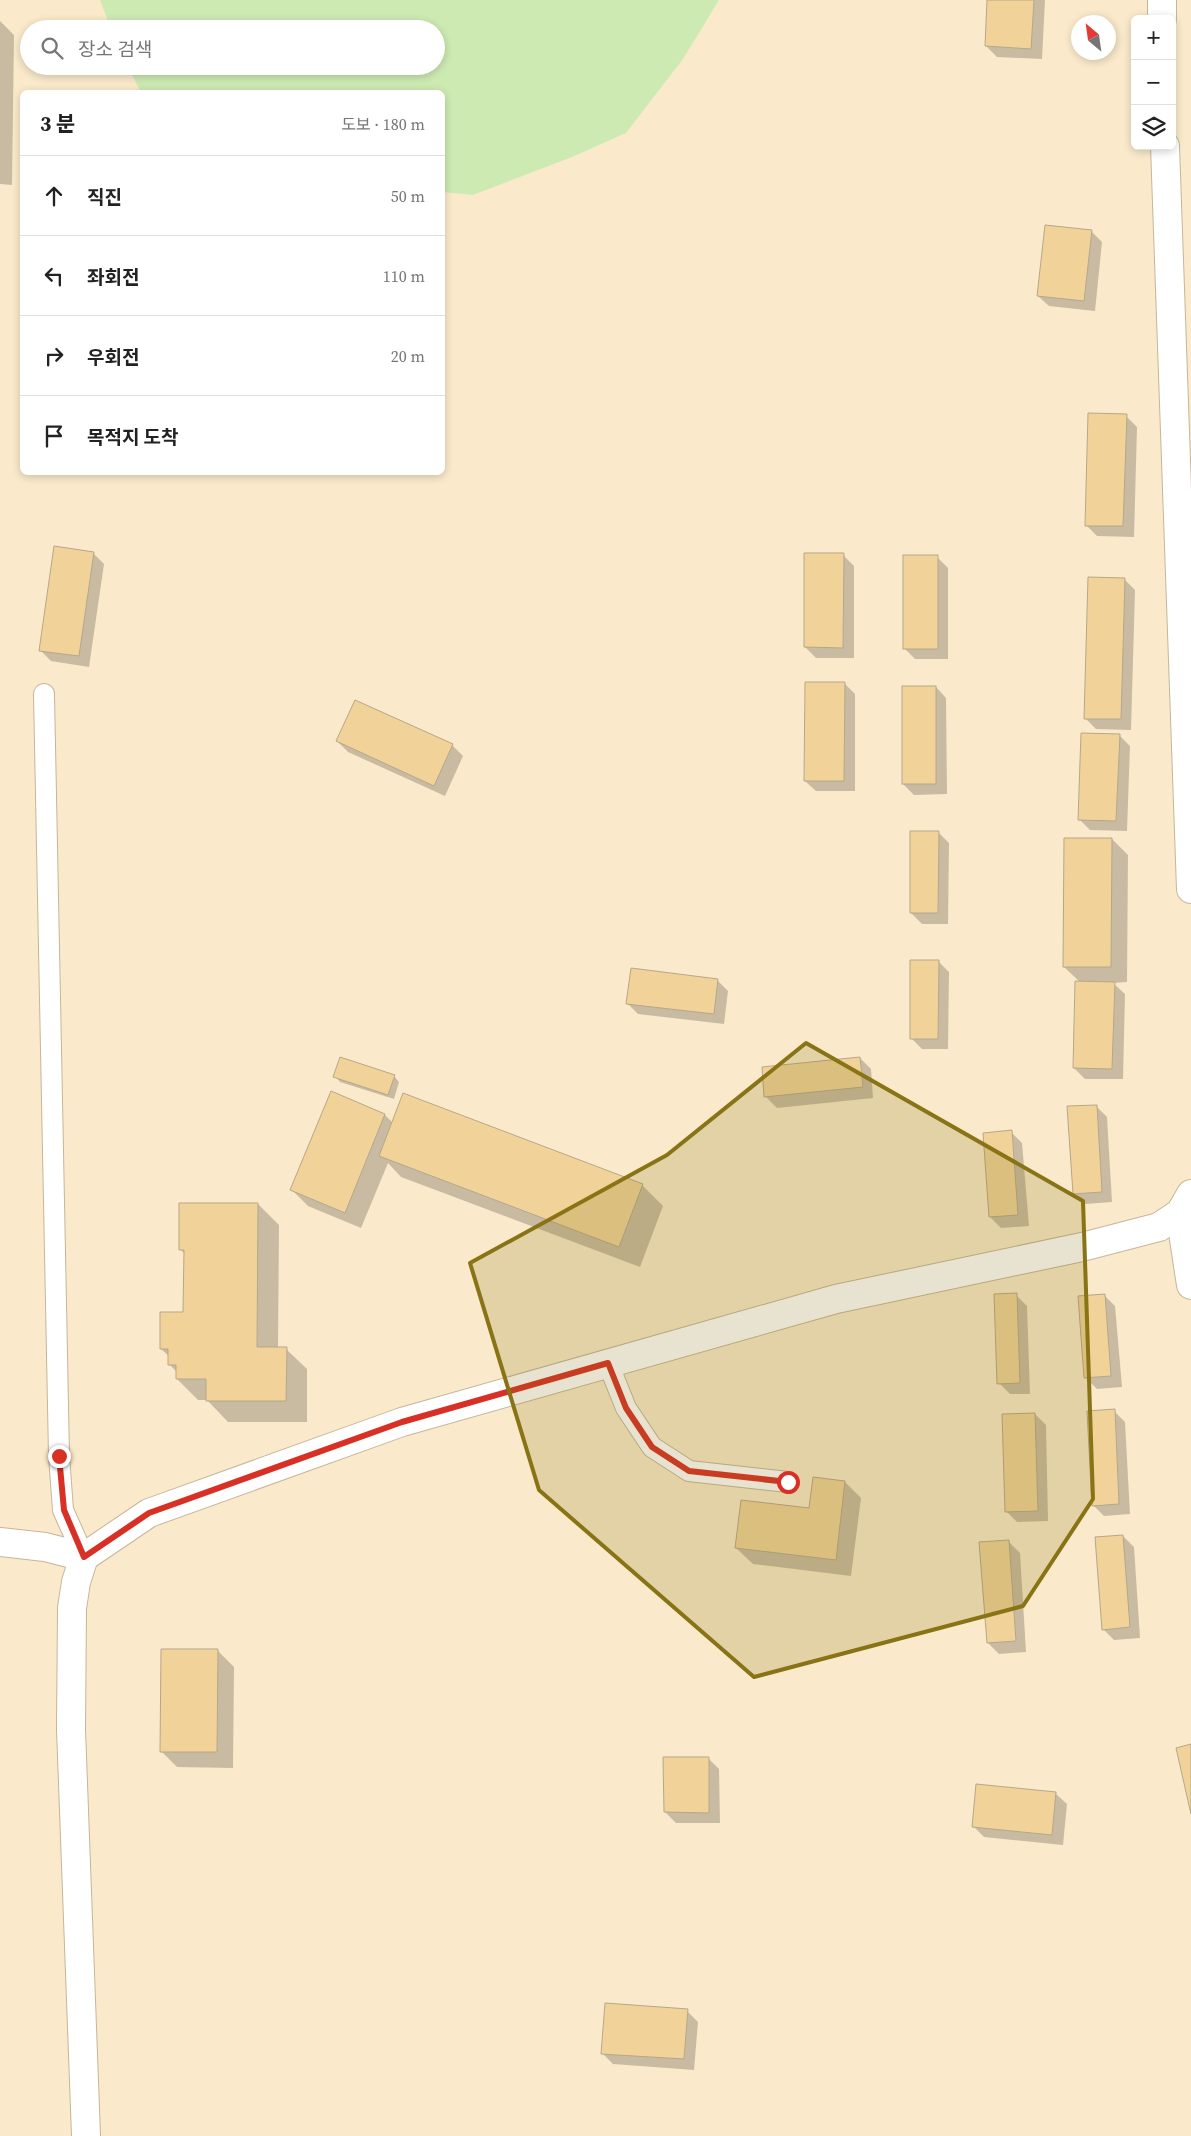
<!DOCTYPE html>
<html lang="ko">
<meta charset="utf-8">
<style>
body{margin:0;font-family:"Source Serif 4","Noto Sans KR",serif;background:#f6f6f6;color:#222}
.controls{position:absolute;right:15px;top:15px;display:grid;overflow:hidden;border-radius:8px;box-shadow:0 2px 8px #0003}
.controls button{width:45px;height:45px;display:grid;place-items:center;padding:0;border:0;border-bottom:1px solid #e0e0e0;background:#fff;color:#222;font:25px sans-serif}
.compass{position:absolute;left:1071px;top:15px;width:45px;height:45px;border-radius:50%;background:#fff;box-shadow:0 2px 8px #0003;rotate:331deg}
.stop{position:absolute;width:15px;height:15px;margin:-11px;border:4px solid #d93025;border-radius:50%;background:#fff}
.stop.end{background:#d93025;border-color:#fff;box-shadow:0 1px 5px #0008}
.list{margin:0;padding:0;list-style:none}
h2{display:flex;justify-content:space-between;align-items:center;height:65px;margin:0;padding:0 20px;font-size:21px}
h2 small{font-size:16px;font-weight:400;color:#767676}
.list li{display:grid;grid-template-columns:32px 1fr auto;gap:15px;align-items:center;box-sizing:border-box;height:80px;padding:0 20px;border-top:1px solid #e0e0e0}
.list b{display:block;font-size:19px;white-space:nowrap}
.list em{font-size:16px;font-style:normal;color:#767676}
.icon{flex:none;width:28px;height:28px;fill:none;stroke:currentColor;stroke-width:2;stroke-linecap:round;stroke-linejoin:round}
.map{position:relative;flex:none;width:1191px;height:2136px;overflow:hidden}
.search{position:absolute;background:#fff;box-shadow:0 2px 8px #0003;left:20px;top:20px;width:425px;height:55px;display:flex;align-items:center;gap:12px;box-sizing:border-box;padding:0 18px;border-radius:28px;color:#767676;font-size:19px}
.panel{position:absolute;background:#fff;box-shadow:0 2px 8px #0003;left:20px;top:90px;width:425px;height:385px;border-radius:8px}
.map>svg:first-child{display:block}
.green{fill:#ceeab3}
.shadow{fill:#0003}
.building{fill:#f1d39a;stroke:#b6a78a}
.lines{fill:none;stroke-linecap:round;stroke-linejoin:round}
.service-casing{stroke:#c6b699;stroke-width:22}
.minor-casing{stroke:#c6b699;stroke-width:30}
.service{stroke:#fff;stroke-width:20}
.minor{stroke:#fff;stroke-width:28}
.route{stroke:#d93025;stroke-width:6}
.marked{fill:#887315;fill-opacity:0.2;stroke:#887315;stroke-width:4;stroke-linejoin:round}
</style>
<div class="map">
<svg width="1191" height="2136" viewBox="0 0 1191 2136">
<rect width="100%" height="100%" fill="#faeacb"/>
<polygon class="green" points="100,0 719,0 683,59 626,133 572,157 473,195 443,192 442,92 141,92 127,66 436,66 436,29 111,29"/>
<g class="shadow">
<polygon points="989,0 1045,0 1042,59 997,57 986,46"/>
<polygon points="0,21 14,35 12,185 0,184"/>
<polygon points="1091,231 1102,242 1095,311 1049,306 1038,296"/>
<polygon points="1126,416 1137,427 1134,537 1097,536 1086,525"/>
<polygon points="93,553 104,564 89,667 51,661 40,650"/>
<polygon points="843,555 854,566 854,658 816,658 805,647"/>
<polygon points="937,557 948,568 948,659 915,659 904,648"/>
<polygon points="1124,579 1135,590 1131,730 1096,729 1085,718"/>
<polygon points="844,683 855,694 855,791 816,791 805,781"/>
<polygon points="936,687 946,698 947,794 914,795 903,784"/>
<polygon points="1119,735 1130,746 1127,831 1090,830 1079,819"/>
<polygon points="337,741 452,745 463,756 445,796 348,752"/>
<polygon points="938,832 949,843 948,924 922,924 911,913"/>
<polygon points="1112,839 1128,855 1127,982 1113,983 1125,994 1123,1079 1085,1079 1074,1068 1080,982 1064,967"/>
<polygon points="938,961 949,972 948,1049 922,1049 911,1038"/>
<polygon points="717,980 728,991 724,1024 638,1014 627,1003"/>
<polygon points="860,1058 871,1069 873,1098 777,1108 766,1097"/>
<polygon points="335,1076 394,1076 399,1082 394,1099 340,1082"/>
<polygon points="331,1093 385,1115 393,1123 642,1185 663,1206 640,1267 401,1177 388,1163 361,1228 308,1206 292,1190"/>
<polygon points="1096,1106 1107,1117 1112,1202 1085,1204 1074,1193"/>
<polygon points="1011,1132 1022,1143 1029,1226 1001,1228 990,1217 984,1134"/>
<polygon points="258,1204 279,1225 278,1348 286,1349 307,1369 307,1422 228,1422 207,1400 198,1400 177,1379 177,1372 170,1365 170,1357 161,1349 184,1313 185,1254 180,1249"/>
<polygon points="1016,1295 1027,1306 1030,1394 1010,1394 999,1383"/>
<polygon points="1104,1295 1115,1306 1122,1387 1097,1389 1086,1378"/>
<polygon points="1114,1411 1125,1422 1130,1514 1104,1516 1093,1505"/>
<polygon points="1035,1414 1046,1425 1048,1521 1017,1522 1006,1511"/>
<polygon points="845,1482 861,1498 851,1576 753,1564 736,1548 810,1510"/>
<polygon points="1123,1536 1134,1547 1140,1638 1114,1640 1103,1629"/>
<polygon points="1009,1542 1020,1553 1026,1652 999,1654 988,1643"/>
<polygon points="217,1650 234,1667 233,1768 177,1767 161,1751"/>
<polygon points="708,1758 719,1769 720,1823 676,1823 665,1812"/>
<polygon points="977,1786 1056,1794 1067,1804 1063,1845 984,1837 973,1826"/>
<polygon points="687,2011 698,2022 694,2070 613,2064 602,2053"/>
</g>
<g class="building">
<polygon points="987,0 1034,0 1031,49 985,46"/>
<polygon points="1045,225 1092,230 1084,301 1037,296"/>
<polygon points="1088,413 1127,414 1123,526 1085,526"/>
<polygon points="54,546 94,552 79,656 39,651"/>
<polygon points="804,553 844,553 843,648 804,647"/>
<rect x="903" y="555" width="35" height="94"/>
<polygon points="1088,577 1125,578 1121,719 1084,719"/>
<polygon points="805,682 845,682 844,781 804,781"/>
<rect x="902" y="686" width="34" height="98"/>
<polygon points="355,700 453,744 434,786 336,741"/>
<polygon points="1081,733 1120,734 1116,821 1078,820"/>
<polygon points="910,831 939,831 938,913 910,913"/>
<polygon points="1064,838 1112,838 1111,967 1063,967"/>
<polygon points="910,960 939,960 938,1039 910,1039"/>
<polygon points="631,968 718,979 714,1014 626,1004"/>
<polygon points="1075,981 1115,982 1112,1069 1073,1068"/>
<polygon points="340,1057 395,1075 388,1095 333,1077"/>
<polygon points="860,1057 863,1087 764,1097 762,1067"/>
<polygon points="331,1091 385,1114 345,1213 290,1190"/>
<polygon points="403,1093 643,1184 619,1247 379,1156"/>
<polygon points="1097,1105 1102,1192 1073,1194 1067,1106"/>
<polygon points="1012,1130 1018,1215 989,1217 983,1133"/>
<polygon points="179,1203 258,1203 257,1347 287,1347 286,1401 206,1401 206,1379 176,1379 176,1365 168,1365 168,1349 160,1349 160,1312 183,1312 184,1250 179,1250"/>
<polygon points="1017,1293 1020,1383 997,1384 994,1294"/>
<polygon points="1105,1294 1111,1376 1084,1378 1078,1296"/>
<polygon points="1115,1409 1119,1504 1092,1506 1087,1411"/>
<polygon points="1035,1413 1038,1511 1005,1512 1002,1414"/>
<polygon points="813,1477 845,1481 836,1560 735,1548 741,1500 809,1508"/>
<polygon points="1123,1535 1130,1627 1102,1630 1095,1537"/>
<polygon points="1009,1540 1016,1641 987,1643 979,1542"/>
<polygon points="161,1649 218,1649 217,1752 160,1752"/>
<polygon points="1191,1744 1191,1814 1176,1748"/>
<polygon points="663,1757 709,1757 709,1813 664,1812"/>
<polygon points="976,1784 1056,1792 1052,1835 972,1827"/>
<polygon points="605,2003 688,2009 684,2059 601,2054"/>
</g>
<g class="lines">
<defs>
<g id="service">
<polyline points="44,694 59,1456 63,1510 84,1557"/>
<polyline points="608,1363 626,1408 652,1447 689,1471 788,1482"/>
</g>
<g id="minor">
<polyline points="1162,0 1162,19"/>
<polyline points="1165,146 1191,889"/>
<polyline points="1180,1213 1191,1285"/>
<polyline points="0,1542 45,1547 84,1557"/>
<polyline points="86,2136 71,1729 72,1608 76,1582 84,1557 149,1513 402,1422 836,1299 1082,1247 1159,1227 1180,1213 1191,1194"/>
</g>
</defs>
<use href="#service" class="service-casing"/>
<use href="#minor" class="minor-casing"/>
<use href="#service" class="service"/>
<use href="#minor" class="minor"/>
</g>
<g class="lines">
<polyline class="route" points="59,1456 64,1510 84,1557 149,1513 402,1422 608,1363 626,1408 652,1447 689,1471 788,1482"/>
</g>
<path class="marked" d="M 806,1043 L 1083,1201 L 1093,1499 L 1023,1606 L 754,1677 L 539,1490 L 470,1263 L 667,1155 Z"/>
</svg>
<div class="controls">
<button>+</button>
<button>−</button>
<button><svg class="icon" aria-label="layers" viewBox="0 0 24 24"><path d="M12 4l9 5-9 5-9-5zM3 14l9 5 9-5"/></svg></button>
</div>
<svg class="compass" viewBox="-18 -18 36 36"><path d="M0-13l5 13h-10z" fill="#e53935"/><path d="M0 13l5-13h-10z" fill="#767676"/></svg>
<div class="stop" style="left:788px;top:1482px"></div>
<div class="stop end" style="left:59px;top:1456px"></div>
<div class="search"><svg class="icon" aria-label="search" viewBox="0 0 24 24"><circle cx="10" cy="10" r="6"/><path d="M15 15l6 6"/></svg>장소 검색</div>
<section class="panel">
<h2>3 분<small>도보 · 180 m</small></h2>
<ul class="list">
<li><svg class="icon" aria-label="ahead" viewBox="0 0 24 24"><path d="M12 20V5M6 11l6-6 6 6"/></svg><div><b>직진</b></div><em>50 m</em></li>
<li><svg class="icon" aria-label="left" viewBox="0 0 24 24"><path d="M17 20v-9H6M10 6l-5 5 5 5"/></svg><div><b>좌회전</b></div><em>110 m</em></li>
<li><svg class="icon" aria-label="right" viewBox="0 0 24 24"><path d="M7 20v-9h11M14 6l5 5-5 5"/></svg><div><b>우회전</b></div><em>20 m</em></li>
<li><svg class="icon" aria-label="arrive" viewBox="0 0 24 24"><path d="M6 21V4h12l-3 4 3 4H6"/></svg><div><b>목적지 도착</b></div></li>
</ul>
</section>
</div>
